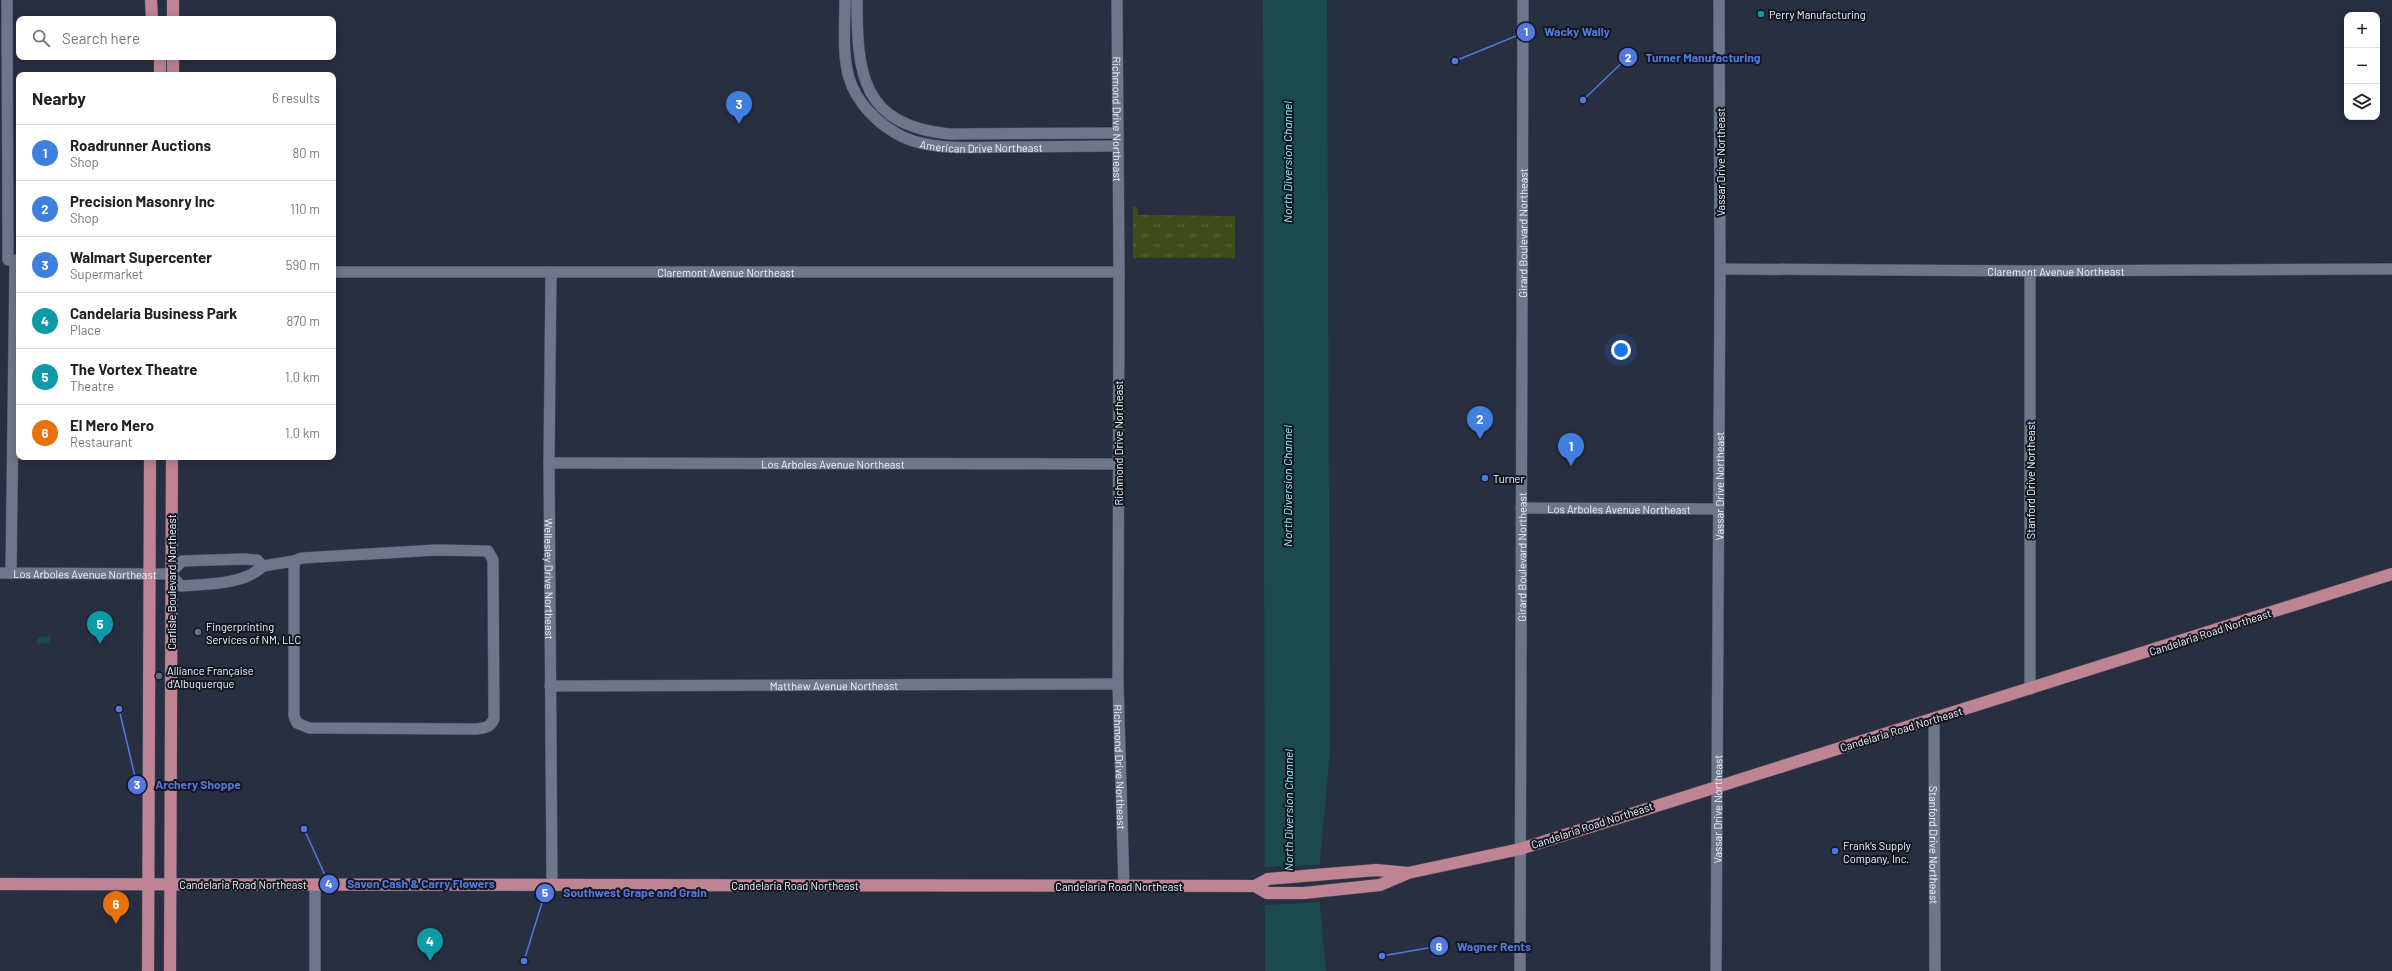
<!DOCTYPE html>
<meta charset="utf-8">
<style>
body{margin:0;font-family:Barlow,sans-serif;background:#f2f2f2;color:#202124}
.controls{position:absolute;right:12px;top:12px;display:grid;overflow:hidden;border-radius:8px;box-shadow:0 2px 10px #0003}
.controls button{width:36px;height:36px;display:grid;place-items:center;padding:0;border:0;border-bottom:1px solid #e0e0e0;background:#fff;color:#202124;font:20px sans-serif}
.you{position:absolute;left:1621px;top:350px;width:14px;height:14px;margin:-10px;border:3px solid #fff;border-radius:50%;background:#1a73e8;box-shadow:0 0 0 6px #1a73e833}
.badge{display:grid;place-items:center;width:26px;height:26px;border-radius:50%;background:#d93025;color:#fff;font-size:13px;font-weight:700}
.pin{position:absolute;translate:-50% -33px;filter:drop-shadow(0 1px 2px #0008)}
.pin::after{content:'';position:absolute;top:21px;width:14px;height:12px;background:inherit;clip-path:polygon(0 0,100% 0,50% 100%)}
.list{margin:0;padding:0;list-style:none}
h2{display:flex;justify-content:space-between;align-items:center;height:52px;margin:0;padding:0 16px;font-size:17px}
h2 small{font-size:13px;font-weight:400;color:#757577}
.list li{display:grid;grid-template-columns:26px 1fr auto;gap:12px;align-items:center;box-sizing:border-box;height:56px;padding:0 16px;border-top:1px solid #e0e0e0}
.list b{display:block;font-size:15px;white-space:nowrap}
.list p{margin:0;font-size:13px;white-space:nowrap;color:#757577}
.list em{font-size:13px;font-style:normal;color:#757577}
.icon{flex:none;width:22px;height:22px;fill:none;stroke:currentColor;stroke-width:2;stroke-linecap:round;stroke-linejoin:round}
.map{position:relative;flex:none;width:2392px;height:971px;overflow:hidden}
.search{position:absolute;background:#fff;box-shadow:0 2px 10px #0003;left:16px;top:16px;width:320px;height:44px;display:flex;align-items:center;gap:10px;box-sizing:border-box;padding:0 14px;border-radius:8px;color:#757577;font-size:15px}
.panel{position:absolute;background:#fff;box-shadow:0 2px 10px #0003;left:16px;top:72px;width:320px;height:388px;border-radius:8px}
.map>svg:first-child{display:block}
.grass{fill:url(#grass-tufts)}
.water{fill:#1a4a4e}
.pier{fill:#282f41}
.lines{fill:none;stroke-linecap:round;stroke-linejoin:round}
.minor-casing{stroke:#474c5b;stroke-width:12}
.major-casing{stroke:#474c5b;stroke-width:13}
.minor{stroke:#6e768c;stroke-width:11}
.major{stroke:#be8494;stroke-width:12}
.culture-dot{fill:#0f9aa8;stroke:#141720;stroke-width:1.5}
.shop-dot{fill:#3f7fe0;stroke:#141720;stroke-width:1.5}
.service-dot{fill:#5c6f8a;stroke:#141720;stroke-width:1.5}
.labels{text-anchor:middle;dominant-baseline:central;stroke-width:4;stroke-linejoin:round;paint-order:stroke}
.poi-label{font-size:11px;fill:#f0f4fe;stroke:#141720;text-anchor:start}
.street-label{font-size:11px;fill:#f0f4fe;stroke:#141720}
.water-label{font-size:12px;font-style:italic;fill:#95f5ff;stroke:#141720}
.leader{fill:none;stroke:#5278e2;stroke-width:1.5}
.callout-dot{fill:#5278e2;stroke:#141720;stroke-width:1.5}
.mark-label{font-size:12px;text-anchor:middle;font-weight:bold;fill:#fff}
.callout-label{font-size:12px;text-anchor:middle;font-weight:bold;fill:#5278e2;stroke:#141720;stroke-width:4;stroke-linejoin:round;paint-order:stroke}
</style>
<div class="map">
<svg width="2392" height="971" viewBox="0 0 2392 971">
<defs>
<pattern id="grass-tufts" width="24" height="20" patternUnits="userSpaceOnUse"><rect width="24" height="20" fill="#404b1c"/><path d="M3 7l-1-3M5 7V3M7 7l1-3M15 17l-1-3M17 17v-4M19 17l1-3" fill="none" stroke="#5c663e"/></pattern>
</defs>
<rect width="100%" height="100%" fill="#282f41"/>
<polygon class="grass" points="1133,206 1137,208 1138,215 1235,216 1235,258 1133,258"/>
<g class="water">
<polygon points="1263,0 1327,0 1330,749 1320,862 1320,906 1326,971 1265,971"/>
<polygon points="51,636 49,644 36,643 39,637"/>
</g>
<polygon class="pier" points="1322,865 1322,902 1264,905 1263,867"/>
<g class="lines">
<defs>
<g id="minor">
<polyline points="7,0 8,260"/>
<path id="s1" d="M 845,0 C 845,26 842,53 849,78 C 857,104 880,126 903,137 C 933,151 973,147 1005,147 C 1043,147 1080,146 1118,146"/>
<path d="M 857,0 C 857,75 862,125 949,134 L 1118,133"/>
<path id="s2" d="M 1117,0 L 1119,272 L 1118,684 L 1124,886"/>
<path id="s3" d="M 1720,269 L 2030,271 L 2392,269"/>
<path id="s4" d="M 333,272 L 1119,272"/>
<path id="s5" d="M 551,272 L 549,463 L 552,885"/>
<path id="s6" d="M 549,463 L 1117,464"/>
<path id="s7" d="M 1521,508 L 1717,509"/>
<path d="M 244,559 L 257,560 L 263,566 C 244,585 207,584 181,586 L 170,574 L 182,561 Z"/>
<path d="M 263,566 L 294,561 L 302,558 L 436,550 L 488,551 L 493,560 L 494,719 C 490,728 484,728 476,729 L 309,728 L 297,723 L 294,716 L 294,561"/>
<path id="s8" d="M 0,573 L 170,574"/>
<polyline points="11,573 15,260"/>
<path id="s9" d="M 550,686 L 1118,684"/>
<polyline points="2030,689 2030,271"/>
<path id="s10" d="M 1934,719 L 1935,971"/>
<polyline points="315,884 315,971"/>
<path id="s11" d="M 1520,971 L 1523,0"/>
<path id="s12" d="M 1716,971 L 1720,269 L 1719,0"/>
</g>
<g id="major">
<polyline points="151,0 152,19"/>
<polyline points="173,0 173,19"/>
<polyline points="173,57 173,75"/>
<polyline points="160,75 160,57"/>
<polyline points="0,884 1255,886 1268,879 1376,870 1408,873"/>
<polyline points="1255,886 1267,893 1304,893 1380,885 1408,873 1520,849 2392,574"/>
<polyline points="148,971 150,457"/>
<polyline points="170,971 172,457"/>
</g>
</defs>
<use href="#minor" class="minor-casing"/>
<use href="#major" class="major-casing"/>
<use href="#minor" class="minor"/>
<use href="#major" class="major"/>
</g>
<circle class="culture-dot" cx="1761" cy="14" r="4"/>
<g class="shop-dot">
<circle cx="1485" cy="478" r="4"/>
<circle cx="1835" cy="851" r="4"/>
</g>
<g class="service-dot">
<circle cx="198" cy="632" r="4"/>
<circle cx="159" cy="676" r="4"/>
</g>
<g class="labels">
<g class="poi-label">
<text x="1769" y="14">Perry Manufacturing</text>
<text x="1493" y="478">Turner</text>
<text x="206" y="626">Fingerprinting<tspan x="206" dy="13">Services of NM, LLC</tspan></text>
<text x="167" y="670">Alliance Française<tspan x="167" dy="13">d'Albuquerque</tspan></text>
<text x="1843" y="845">Frank's Supply<tspan x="1843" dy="13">Company, Inc.</tspan></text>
</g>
<g class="street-label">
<text stroke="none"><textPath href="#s2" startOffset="119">Richmond Drive Northeast</textPath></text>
<text stroke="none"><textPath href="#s1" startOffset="240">American Drive Northeast</textPath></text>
<text transform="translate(1720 162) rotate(-90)">Vassar Drive Northeast</text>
<text stroke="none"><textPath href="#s11" startOffset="738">Girard Boulevard Northeast</textPath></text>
<text stroke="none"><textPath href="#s3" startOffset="336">Claremont Avenue Northeast</textPath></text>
<text stroke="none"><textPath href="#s4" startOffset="393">Claremont Avenue Northeast</textPath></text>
<text transform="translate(1118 443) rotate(-90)">Richmond Drive Northeast</text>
<text stroke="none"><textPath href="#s6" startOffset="284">Los Arboles Avenue Northeast</textPath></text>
<text transform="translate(2030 480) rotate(-90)">Stanford Drive Northeast</text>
<text stroke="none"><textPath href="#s12" startOffset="485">Vassar Drive Northeast</textPath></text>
<text stroke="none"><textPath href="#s7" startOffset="98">Los Arboles Avenue Northeast</textPath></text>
<text stroke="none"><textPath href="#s11" startOffset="414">Girard Boulevard Northeast</textPath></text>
<text stroke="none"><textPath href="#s8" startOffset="85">Los Arboles Avenue Northeast</textPath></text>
<text stroke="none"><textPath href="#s5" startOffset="307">Wellesley Drive Northeast</textPath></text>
<text transform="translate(171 582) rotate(-90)">Carlisle Boulevard Northeast</text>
<text transform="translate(2210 632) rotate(-18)">Candelaria Road Northeast</text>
<text stroke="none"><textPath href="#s9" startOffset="284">Matthew Avenue Northeast</textPath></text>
<text transform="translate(1901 729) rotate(-17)">Candelaria Road Northeast</text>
<text stroke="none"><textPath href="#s2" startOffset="767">Richmond Drive Northeast</textPath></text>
<text stroke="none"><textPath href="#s12" startOffset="162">Vassar Drive Northeast</textPath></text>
<text transform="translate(1592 825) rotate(-18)">Candelaria Road Northeast</text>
<text stroke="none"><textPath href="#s10" startOffset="126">Stanford Drive Northeast</textPath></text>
<text x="243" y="884">Candelaria Road Northeast</text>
<text x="795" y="885">Candelaria Road Northeast</text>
<text x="1119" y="886">Candelaria Road Northeast</text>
</g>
<g class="water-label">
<text transform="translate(1287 162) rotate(-90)">North Diversion Channel</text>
<text transform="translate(1287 486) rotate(-90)">North Diversion Channel</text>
<text transform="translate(1288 810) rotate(-90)">North Diversion Channel</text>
</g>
</g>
<path class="leader" d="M1455 61L1526 32M1583 100L1628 57M119 709L137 785M304 829L329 884M524 961L545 893M1382 956L1439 946"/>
<g class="callout-dot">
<circle cx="1455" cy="61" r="4"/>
<circle cx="1583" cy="100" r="4"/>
<circle cx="119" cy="709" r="4"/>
<circle cx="304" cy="829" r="4"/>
<circle cx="524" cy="961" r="4"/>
<circle cx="1382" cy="956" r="4"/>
<circle cx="1526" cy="32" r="10"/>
<circle cx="1628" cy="57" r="10"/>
<circle cx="137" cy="785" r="10"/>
<circle cx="329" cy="884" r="10"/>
<circle cx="545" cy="893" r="10"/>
<circle cx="1439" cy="946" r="10"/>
</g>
<g class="mark-label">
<text x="1526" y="36">1</text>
<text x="1628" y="62">2</text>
<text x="137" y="789">3</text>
<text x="329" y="888">4</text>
<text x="545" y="897">5</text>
<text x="1439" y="951">6</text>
</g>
<g class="callout-label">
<text x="1577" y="36">Wacky Wally</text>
<text x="1703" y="62">Turner Manufacturing</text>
<text x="198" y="789">Archery Shoppe</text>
<text x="421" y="888">Savon Cash &amp; Carry Flowers</text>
<text x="635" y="897">Southwest Grape and Grain</text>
<text x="1494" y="951">Wagner Rents</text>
</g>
</svg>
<div class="controls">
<button>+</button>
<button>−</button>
<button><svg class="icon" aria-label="layers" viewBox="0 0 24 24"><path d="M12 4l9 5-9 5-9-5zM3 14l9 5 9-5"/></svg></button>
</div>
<div class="you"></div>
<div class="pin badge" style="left:1571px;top:466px;background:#3f7fe0">1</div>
<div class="pin badge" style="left:1480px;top:439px;background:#3f7fe0">2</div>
<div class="pin badge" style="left:739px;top:124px;background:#3f7fe0">3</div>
<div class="pin badge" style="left:430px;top:961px;background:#0f9aa8">4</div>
<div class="pin badge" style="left:100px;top:644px;background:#0f9aa8">5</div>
<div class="pin badge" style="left:116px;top:924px;background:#e8710a">6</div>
<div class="search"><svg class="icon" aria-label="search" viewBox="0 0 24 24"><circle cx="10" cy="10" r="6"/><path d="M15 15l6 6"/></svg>Search here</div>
<section class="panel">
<h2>Nearby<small>6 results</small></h2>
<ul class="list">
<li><span class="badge" style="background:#3f7fe0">1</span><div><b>Roadrunner Auctions</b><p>Shop</p></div><em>80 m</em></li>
<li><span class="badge" style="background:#3f7fe0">2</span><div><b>Precision Masonry Inc</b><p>Shop</p></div><em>110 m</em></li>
<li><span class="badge" style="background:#3f7fe0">3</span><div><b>Walmart Supercenter</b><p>Supermarket</p></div><em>590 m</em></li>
<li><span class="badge" style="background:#0f9aa8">4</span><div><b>Candelaria Business Park</b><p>Place</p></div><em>870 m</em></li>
<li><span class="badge" style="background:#0f9aa8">5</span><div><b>The Vortex Theatre</b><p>Theatre</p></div><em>1.0 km</em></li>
<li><span class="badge" style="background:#e8710a">6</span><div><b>El Mero Mero</b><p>Restaurant</p></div><em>1.0 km</em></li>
</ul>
</section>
</div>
